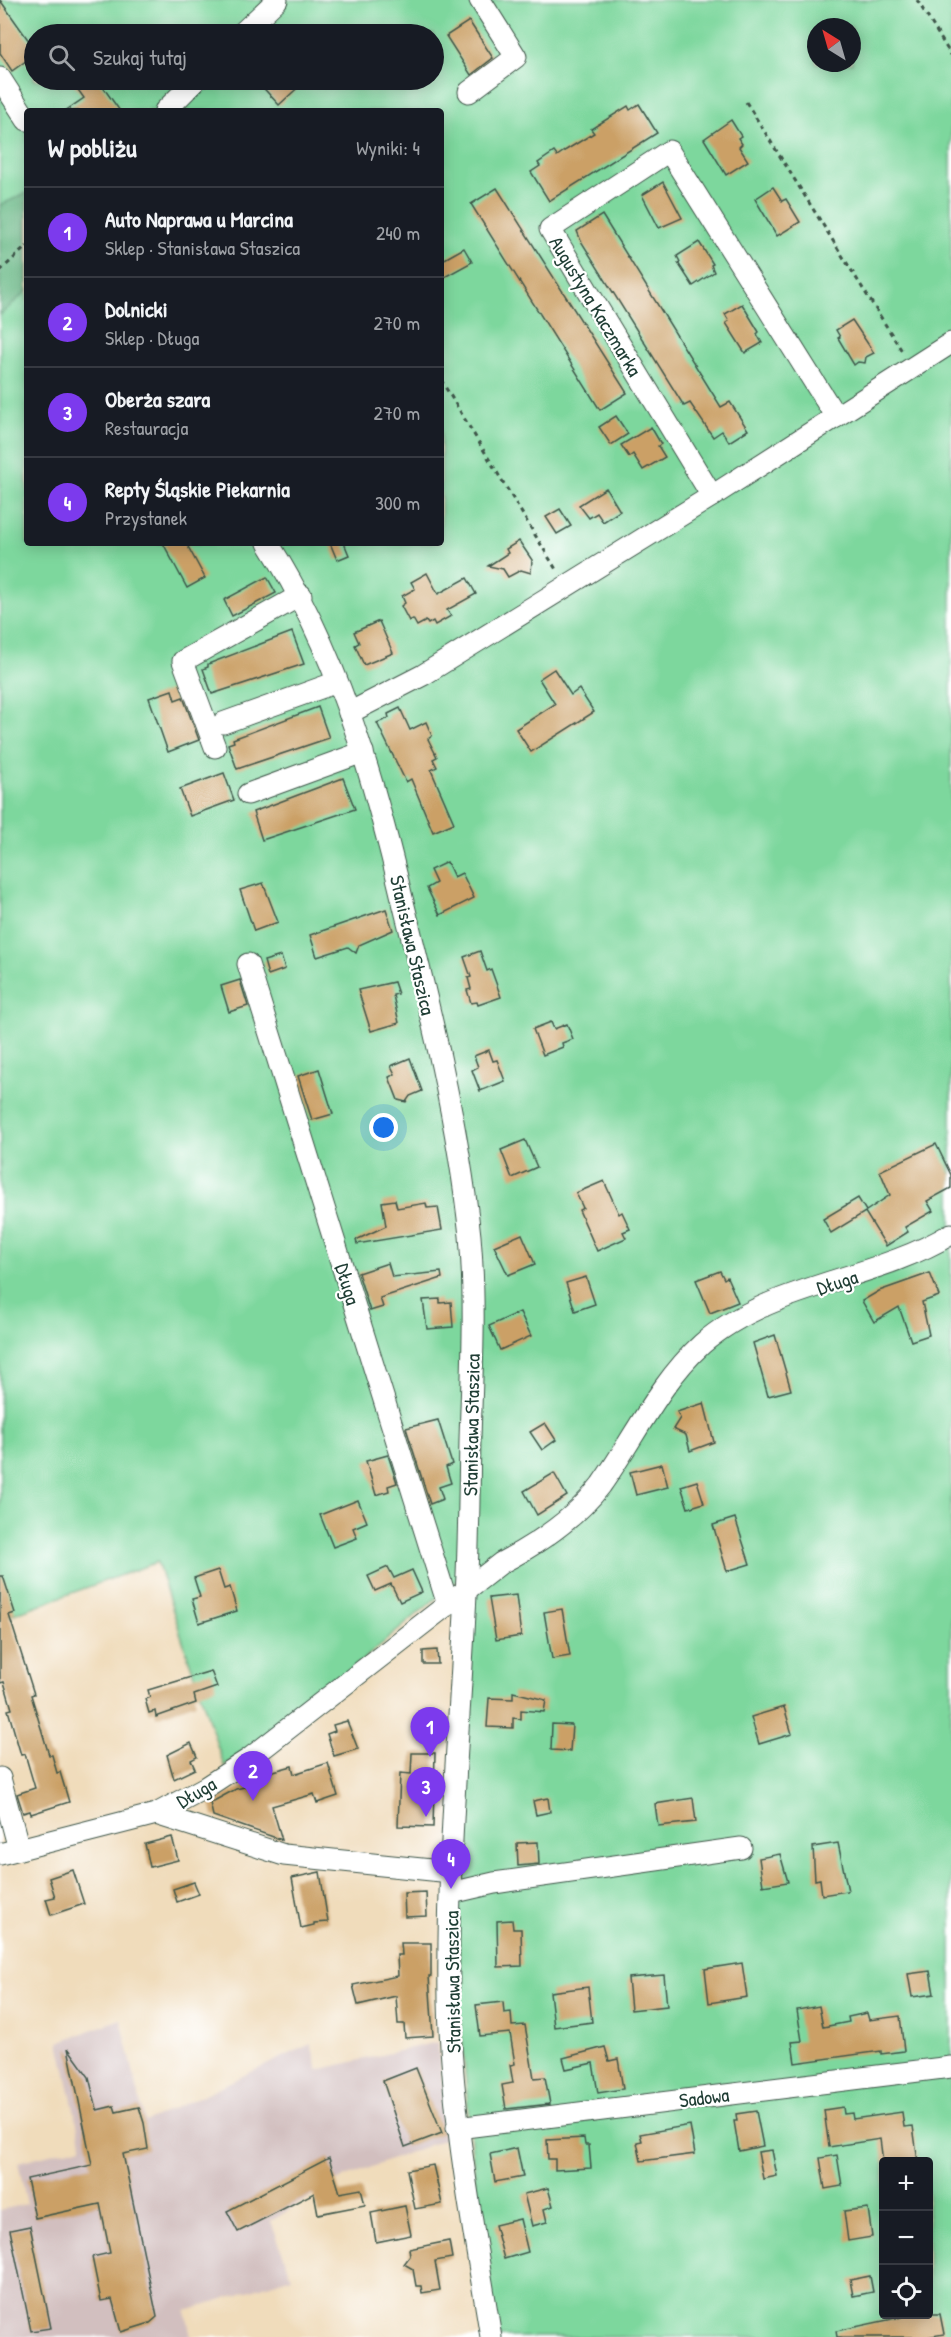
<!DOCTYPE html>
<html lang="pl">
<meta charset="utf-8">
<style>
body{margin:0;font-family:"Patrick Hand",sans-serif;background:#242831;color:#f1f3f6}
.controls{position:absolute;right:18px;bottom:18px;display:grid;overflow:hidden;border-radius:6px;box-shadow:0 3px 15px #0003}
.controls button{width:54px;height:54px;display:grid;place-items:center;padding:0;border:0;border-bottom:2px solid #363941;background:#171b24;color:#f1f3f6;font:30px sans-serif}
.compass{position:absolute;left:807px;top:18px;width:54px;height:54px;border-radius:50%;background:#171b24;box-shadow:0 3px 15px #0003;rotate:323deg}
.you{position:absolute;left:384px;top:1128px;width:21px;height:21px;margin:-15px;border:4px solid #fff;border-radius:50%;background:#1a73e8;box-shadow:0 0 0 9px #1a73e833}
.badge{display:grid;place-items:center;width:39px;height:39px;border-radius:50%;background:#7c3aed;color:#fff;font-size:20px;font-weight:700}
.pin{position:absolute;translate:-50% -50px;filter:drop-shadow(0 2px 3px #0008)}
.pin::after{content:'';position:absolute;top:32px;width:21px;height:18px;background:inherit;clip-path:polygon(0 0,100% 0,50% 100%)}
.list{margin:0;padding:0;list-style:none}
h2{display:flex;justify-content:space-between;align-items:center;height:78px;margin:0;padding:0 24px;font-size:26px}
h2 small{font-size:20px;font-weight:400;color:#9ea1a6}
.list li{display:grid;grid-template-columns:39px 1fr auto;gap:18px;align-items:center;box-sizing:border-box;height:90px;padding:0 24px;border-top:2px solid #363941}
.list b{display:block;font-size:22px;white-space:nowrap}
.list p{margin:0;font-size:20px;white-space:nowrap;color:#9ea1a6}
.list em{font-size:20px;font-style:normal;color:#9ea1a6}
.icon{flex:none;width:33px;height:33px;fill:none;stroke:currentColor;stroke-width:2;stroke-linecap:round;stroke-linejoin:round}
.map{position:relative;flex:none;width:951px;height:2337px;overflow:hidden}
.search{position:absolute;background:#171b24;box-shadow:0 3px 15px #0003;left:24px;top:24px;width:420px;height:66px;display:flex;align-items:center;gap:15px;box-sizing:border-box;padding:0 21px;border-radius:33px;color:#9ea1a6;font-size:22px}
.panel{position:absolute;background:#171b24;box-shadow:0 3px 15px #0003;left:24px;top:108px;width:420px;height:438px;border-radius:6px}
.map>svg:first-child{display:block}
.industrial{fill:#d2bfbf}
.green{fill:#7dd79d;stroke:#4e8a68;stroke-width:1.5;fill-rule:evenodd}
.forest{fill:#66b884;stroke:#427a5c;stroke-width:1.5}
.building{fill:#cba066}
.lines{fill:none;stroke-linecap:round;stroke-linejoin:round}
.minor-casing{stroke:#3e5548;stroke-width:23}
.path{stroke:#3e5548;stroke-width:3;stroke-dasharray:4.5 4.5;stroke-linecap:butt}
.minor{stroke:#fff;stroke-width:21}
.labels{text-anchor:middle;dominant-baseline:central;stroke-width:4.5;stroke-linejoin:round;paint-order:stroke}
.street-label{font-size:20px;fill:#1f3d34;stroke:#fff}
</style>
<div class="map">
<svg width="951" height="2337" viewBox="0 0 951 2337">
<rect width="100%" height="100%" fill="#fff"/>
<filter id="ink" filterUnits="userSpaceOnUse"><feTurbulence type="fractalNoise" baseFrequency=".0167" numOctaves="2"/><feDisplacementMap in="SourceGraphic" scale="12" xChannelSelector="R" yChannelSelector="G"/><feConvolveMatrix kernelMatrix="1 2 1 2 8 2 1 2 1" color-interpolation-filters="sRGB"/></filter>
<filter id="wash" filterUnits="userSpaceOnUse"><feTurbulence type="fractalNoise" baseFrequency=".008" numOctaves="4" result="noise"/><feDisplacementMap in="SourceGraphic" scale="24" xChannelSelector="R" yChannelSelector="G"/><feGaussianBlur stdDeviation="1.35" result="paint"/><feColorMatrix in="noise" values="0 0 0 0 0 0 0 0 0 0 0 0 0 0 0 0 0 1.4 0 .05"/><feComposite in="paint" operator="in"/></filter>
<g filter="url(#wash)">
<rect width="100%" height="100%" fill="#f0dcbb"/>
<polygon class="industrial" points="121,2019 145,2122 311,2044 318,2070 437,2042 450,2137 336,2181 271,2221 292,2277 186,2311 191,2337 0,2337 0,2210 27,2204 18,2162 82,2146 59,2042"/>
<path class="green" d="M 0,0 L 951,0 L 951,2337 L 493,2337 L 471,2143 L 456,1964 L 472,1568 L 281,1729 L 224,1766 L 157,1562 L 0,1619 ZM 816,27 L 852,27 L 852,63 L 816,63 ZM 34,34 L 434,34 L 434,80 L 34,80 ZM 27,111 L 441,111 L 441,543 L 27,543 ZM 884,2162 L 928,2162 L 928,2314 L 884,2314 Z"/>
<polygon class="forest" points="27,193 27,291 0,315 0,205"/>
<g id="blocks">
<g class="building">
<polygon points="0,0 34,48 34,55 12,71 0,53"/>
<polygon points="469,21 493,58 471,75 446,36"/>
<polygon points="71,80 98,80 120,111 65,111 84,98"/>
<polygon points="256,80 306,80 279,105"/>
<polygon points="639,104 657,133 549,201 531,172 540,166 538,163 554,152 557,156 566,150 594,133 591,129 628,106 630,110"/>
<polygon points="731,120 741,136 738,138 742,144 739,147 748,161 726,175 704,139"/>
<polygon points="663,182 682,218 659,228 642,195"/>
<polygon points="773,187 782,201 786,199 800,222 777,236 755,199"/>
<polygon points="497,188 627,393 600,410 471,204"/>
<polygon points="602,215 721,407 730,402 748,430 729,442 722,431 713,437 690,403 684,406 581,241 577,231"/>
<polygon points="699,242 713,264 711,265 714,272 693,286 678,263 680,262 677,256"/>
<polygon points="464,248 472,262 441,279 441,261"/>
<polygon points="742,304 759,332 757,334 762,343 745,353 726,323 729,321 725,314"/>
<polygon points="852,320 874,353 866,357 865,363 858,362 854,365 838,338 840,337 836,330"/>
<polygon points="616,416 628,434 611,445 599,427"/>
<polygon points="651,427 661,444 658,446 665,457 643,470 633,454 629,457 621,445"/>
<polygon points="606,488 620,511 603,522 597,513 589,518 579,505"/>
<polygon points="560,509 571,526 557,534 546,517"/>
<polygon points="519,541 532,560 531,573 521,570 508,577 503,569 488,566 508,553 506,549"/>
<polygon points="163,543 186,543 205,578 187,588"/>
<polygon points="330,543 344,543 349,555 337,560"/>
<polygon points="427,573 438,594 467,578 476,594 447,610 451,616 435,625 433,621 428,624 426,621 417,626 413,619 409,621 401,606 405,603 402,596 415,589 411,582"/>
<polygon points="267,577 276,593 232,616 224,600"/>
<polygon points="379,621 393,653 364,665 355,645 359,643 354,632"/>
<polygon points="292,632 304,664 212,694 203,669 208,667 208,664"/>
<polygon points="554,669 571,695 579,689 594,712 531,752 516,729 555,704 539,679"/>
<polygon points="172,690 175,700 183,697 199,740 168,752 149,698"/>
<polygon points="318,707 329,738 237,769 228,744 234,742 233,739"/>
<polygon points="400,708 410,730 426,722 432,736 428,739 437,757 433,759 437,767 431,770 454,823 433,832 411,779 406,782 377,723 389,718 388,714"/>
<polygon points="224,773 234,800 190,816 180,789"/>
<polygon points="343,778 355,809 262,840 253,812"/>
<polygon points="447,862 454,877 462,873 474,898 440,915 427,888 436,883 430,870"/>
<polygon points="263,883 278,922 254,931 240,890"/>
<polygon points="386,909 393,930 359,945 356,953 348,947 317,957 310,935"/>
<polygon points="480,951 487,971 491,969 501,997 478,1005 477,1002 471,1003 467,990 471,989 468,978 471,977 464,957"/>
<polygon points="281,956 285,969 268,975 264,961"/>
<polygon points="240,980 248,1006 229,1012 221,986"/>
<polygon points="394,982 398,994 393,995 399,1023 371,1031 358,990"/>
<polygon points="551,1022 554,1029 567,1024 573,1039 562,1043 563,1047 543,1055 533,1029"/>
<polygon points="489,1050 493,1061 497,1060 505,1081 480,1091 472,1070 478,1067 474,1056"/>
<polygon points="410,1058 422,1091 410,1096 406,1102 398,1100 389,1077 395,1074 391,1066"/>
<polygon points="319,1069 333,1114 312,1120 298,1076"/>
<polygon points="525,1140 537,1167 512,1178 501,1150"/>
<polygon points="936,1144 951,1175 951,1188 927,1201 933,1211 905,1227 908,1232 886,1246 865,1212 831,1233 823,1219 858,1198 866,1211 890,1195 880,1171"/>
<polygon points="604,1181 619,1214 622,1212 630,1229 623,1232 626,1238 597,1251 579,1210 583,1208 576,1193"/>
<polygon points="395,1200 397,1208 426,1203 427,1208 438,1207 442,1230 357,1244 356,1240 386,1226 382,1202"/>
<polygon points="522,1234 535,1264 508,1275 494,1246"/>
<polygon points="388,1263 392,1277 441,1272 442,1278 380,1298 383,1307 370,1311 358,1273"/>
<polygon points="720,1271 724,1279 727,1277 738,1302 710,1313 696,1280"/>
<polygon points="930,1273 939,1296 922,1302 929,1335 911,1341 899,1307 874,1322 862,1301 879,1291"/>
<polygon points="586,1277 595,1304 575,1311 566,1283"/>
<polygon points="440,1299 440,1303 451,1302 453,1327 427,1329 423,1300"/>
<polygon points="520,1312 531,1336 500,1350 489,1326"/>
<polygon points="775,1335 791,1390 768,1396 753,1343"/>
<polygon points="704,1403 714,1442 690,1451 686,1435 673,1429 680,1418 677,1412"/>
<polygon points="438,1420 452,1464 446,1467 451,1483 439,1487 443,1499 430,1504 406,1428"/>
<polygon points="545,1423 556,1440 542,1450 530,1432"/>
<polygon points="388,1455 397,1483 388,1486 389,1491 376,1495 366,1461"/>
<polygon points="662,1464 668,1487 636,1495 630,1472"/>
<polygon points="554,1473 567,1496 537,1515 524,1491"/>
<polygon points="697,1481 704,1503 688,1508 681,1486"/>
<polygon points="358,1500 367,1522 353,1528 357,1538 333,1547 320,1515"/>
<polygon points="735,1518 750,1564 727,1571 713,1525"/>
<polygon points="388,1567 394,1578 412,1570 422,1592 400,1602 391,1584 375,1591 368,1576"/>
<polygon points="218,1570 224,1589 230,1587 237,1611 199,1623 192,1599 200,1597 194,1578"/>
<polygon points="0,1576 3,1576 15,1613 9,1615 34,1694 31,1695 49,1755 52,1755 57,1773 60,1772 69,1802 31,1814 30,1811 23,1813 17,1794 35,1788 25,1754 21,1755 8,1710 12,1709 4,1682 0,1683"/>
<polygon points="516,1595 521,1636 496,1640 489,1598"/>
<polygon points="562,1609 570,1656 552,1659 544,1612"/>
<polygon points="437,1650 438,1664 423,1664 423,1651"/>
<polygon points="211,1671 217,1687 194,1695 196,1703 156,1717 155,1711 149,1713 145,1699 150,1697 148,1690"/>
<polygon points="513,1692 546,1700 544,1712 521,1710 521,1719 513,1718 513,1728 487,1727 489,1698 513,1699"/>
<polygon points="784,1707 792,1734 759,1744 751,1717"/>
<polygon points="347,1721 358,1749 334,1756 327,1734 335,1731 333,1725"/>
<polygon points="552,1724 572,1725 570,1751 551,1750"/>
<polygon points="191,1743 197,1757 191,1760 195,1769 174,1779 167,1755"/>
<polygon points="412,1753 435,1753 433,1827 398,1826 400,1773 411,1774"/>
<polygon points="328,1763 338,1796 317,1803 314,1794 272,1806 282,1840 213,1816 210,1803 236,1789 249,1786 248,1778 292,1766 294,1774"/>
<polygon points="548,1798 550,1812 536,1815 533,1801"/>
<polygon points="693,1798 696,1822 658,1826 655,1804"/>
<polygon points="172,1837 178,1860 150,1867 145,1844"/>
<polygon points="538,1842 539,1864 518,1866 517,1843"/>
<polygon points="838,1843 848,1891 822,1895 820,1879 815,1880 813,1847"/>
<polygon points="780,1854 788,1882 763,1886 759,1858"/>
<polygon points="73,1870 84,1904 51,1915 46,1899 55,1897 49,1878"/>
<polygon points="320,1872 328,1922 314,1923 314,1925 301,1928 292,1878"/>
<polygon points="194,1882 199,1894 177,1902 173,1889"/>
<polygon points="426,1892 427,1916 405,1917 404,1893"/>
<polygon points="512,1920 513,1929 521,1929 522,1966 498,1967 497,1921"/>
<polygon points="401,1943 431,1943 431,1976 429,1976 433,2036 405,2038 404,2024 398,2024 396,1996 358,2005 353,1985 398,1976 397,1955 402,1955"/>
<polygon points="742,1963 747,1997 709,2003 705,1969"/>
<polygon points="930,1971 934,1994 912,1997 908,1974"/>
<polygon points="664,1975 667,2006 631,2010 628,1978"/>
<polygon points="588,1987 592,2022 554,2027 550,1992"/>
<polygon points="503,2002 504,2013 511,2012 512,2026 525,2025 534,2078 545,2077 550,2104 506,2109 502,2085 513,2083 510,2065 515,2064 510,2033 480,2036 476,2005"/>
<polygon points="819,2006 823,2027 849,2022 848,2017 867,2013 869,2020 900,2016 904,2051 881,2054 881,2051 795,2063 792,2042 802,2041 797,2010"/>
<polygon points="605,2047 609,2061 618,2059 623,2089 598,2093 593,2063 566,2069 563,2058"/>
<polygon points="68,2048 89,2077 97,2110 114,2106 116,2112 139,2107 144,2123 148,2149 123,2154 157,2317 150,2323 121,2332 112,2299 101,2301 92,2257 110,2253 100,2204 35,2218 27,2179 92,2165"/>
<polygon points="416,2068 442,2133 405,2147 383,2081"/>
<polygon points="843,2107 844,2114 852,2113 853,2119 902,2112 904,2127 913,2126 918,2162 883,2162 880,2139 829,2147 824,2110"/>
<polygon points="756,2111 763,2146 739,2151 734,2121 737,2121 736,2114"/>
<polygon points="690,2125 695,2154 641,2161 637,2142 642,2141 640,2134"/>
<polygon points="584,2138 585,2145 589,2145 591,2168 555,2170 555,2159 548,2159 547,2140"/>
<polygon points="517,2148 523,2177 495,2182 490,2154"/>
<polygon points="772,2150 777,2176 763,2179 758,2152"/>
<polygon points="837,2155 842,2186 825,2189 820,2158"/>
<polygon points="329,2158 340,2193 361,2189 365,2205 318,2214 314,2193 238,2232 227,2211"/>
<polygon points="433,2165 442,2204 415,2209 407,2170"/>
<polygon points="548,2188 553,2206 544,2209 547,2222 532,2226 524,2194"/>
<polygon points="405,2206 411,2235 376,2242 371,2213"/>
<polygon points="868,2208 872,2237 848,2241 844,2211"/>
<polygon points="520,2219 528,2252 504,2259 495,2225"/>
<polygon points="30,2226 51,2328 31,2331 10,2230"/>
<polygon points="449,2241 452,2258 435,2261 440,2290 422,2293 421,2286 416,2286 413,2269 404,2264 410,2256 409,2249"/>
<polygon points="870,2276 873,2292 853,2296 850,2280"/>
<polygon points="901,2314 940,2314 944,2334 927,2337 837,2337 836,2331 902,2317"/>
</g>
</g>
</g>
<g filter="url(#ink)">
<use href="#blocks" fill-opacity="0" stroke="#3e5548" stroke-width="1.5"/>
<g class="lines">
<defs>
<g id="minor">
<polyline points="241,34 277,0"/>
<polyline points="0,78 27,120"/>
<polyline points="469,92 516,57 480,0"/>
<polyline points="165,111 196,80"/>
<polyline points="712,496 550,229 669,151 836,417"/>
<path d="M 268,543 C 336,649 372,772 401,894 C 429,1006 458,1121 470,1236 C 476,1303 472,1372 470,1439 C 469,1491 469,1543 466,1595 C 459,1730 447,1865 449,2000 C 451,2113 473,2225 491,2337"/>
<polyline points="349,713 423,675 712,496 951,343"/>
<polyline points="223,723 337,682"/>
<polyline points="215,747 183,661 301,595"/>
<polyline points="248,794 363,752"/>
<polyline points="248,964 448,1605"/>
<polyline points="0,1778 19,1849"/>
<polyline points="156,1814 284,1855 451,1872"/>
<path d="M 0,1854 L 156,1814 L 206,1787 L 249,1759 L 501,1563 C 539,1543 575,1519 601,1485 C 634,1439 659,1383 702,1344 C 770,1284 874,1281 951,1234"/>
<polyline points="451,1893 494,1883 741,1848"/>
<polyline points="457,2128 951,2067"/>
</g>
</defs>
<use href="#minor" class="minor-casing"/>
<g class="path">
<polyline points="917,0 951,55"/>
<polyline points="746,102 902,351"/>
<polyline points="0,271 27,246"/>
<polyline points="441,380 557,571"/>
</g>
<use href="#minor" class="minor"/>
</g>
</g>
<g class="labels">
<g class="street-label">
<text transform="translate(596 306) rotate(59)">Augustyna Kaczmarka</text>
<text transform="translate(413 945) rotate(77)">Stanisława Staszica</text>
<text transform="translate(837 1282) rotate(-18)">Długa</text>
<text transform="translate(348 1284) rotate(73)">Długa</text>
<text transform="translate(471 1425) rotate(-89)">Stanisława Staszica</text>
<text transform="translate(196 1792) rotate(-30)">Długa</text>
<text transform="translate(452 1982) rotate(-91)">Stanisława Staszica</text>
<text transform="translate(704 2097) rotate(-7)">Sadowa</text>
</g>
</g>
</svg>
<div class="controls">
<button>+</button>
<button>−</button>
<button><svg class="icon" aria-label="locate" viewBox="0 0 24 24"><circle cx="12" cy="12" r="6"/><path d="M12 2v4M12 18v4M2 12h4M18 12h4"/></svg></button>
</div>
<svg class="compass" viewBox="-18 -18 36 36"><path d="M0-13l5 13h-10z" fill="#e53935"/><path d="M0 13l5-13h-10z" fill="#9ea1a6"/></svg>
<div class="you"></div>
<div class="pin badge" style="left:430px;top:1757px">1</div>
<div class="pin badge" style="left:253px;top:1801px">2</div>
<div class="pin badge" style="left:426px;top:1817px">3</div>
<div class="pin badge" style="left:451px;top:1889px">4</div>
<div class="search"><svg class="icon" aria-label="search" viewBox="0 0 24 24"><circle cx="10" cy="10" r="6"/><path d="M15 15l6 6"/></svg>Szukaj tutaj</div>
<section class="panel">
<h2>W pobliżu<small>Wyniki: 4</small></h2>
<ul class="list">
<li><span class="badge">1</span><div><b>Auto Naprawa u Marcina</b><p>Sklep · Stanisława Staszica</p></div><em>240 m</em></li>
<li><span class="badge">2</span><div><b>Dolnicki</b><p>Sklep · Długa</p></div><em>270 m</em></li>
<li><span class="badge">3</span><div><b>Oberża szara</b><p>Restauracja</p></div><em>270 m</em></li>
<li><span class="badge">4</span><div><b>Repty Śląskie Piekarnia</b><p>Przystanek</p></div><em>300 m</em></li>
</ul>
</section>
</div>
